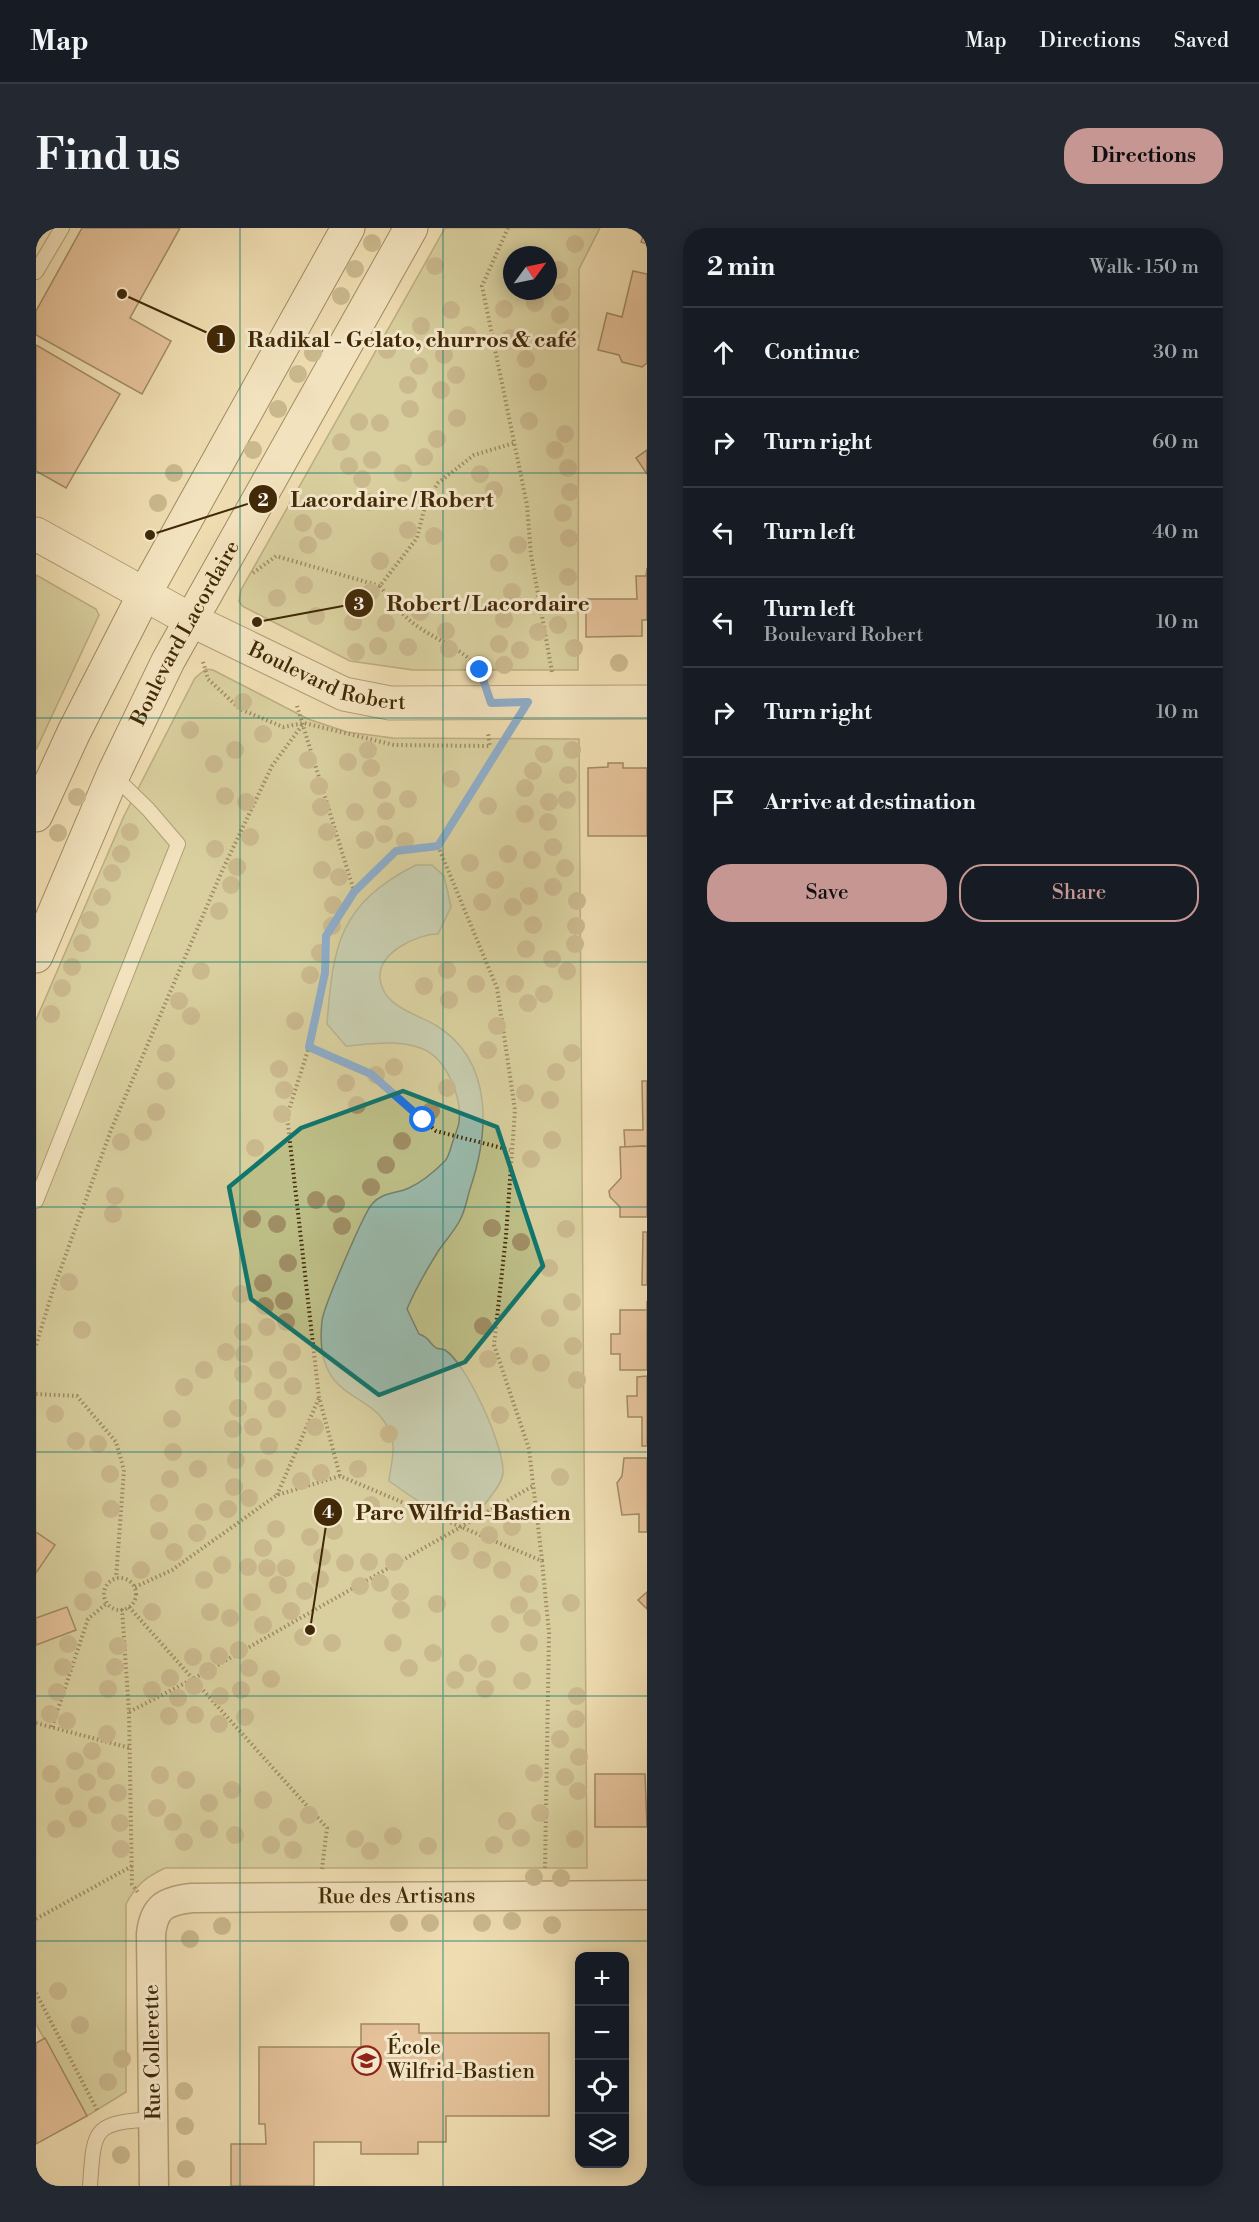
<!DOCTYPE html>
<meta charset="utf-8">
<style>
body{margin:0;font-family:"Libre Bodoni",serif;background:#242831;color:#f1f3f6}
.controls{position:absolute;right:18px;bottom:18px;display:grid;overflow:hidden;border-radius:12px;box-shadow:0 3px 15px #0003}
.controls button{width:54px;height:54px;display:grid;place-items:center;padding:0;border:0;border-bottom:2px solid #363941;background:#171b24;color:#f1f3f6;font:30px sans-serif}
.compass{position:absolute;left:467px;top:18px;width:54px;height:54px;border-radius:50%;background:#171b24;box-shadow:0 3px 15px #0003;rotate:57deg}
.stop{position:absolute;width:18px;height:18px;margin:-14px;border:4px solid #1a73e8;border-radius:50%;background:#fff}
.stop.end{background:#1a73e8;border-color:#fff;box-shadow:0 2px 6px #0008}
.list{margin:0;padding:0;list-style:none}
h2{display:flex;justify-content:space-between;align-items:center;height:78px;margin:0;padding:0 24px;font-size:26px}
h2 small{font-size:20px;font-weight:400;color:#9ea1a6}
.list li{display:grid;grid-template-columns:39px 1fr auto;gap:18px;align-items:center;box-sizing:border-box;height:90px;padding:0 24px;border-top:2px solid #363941}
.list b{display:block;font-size:22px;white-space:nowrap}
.list p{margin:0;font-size:20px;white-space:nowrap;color:#9ea1a6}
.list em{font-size:20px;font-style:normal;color:#9ea1a6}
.actions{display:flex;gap:12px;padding:18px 24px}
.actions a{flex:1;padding:14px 0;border:2px solid #c59692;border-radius:24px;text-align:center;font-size:21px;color:#c59692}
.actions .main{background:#c59692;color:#111}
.icon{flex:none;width:33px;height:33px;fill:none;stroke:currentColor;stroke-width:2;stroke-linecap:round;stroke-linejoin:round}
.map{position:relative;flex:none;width:611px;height:1958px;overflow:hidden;border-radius:24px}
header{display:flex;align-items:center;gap:36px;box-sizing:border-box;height:84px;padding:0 30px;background:#171b24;border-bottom:2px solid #363941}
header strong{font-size:28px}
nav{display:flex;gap:33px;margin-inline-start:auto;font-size:21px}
.intro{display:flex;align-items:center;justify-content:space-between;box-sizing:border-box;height:144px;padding:0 36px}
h1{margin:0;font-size:42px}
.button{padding:15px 27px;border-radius:24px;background:#c59692;color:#111;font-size:21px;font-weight:700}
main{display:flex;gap:36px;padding:0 36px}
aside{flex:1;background:#171b24;border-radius:24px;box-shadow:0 3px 15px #0003}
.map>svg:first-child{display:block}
.green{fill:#bebf88;stroke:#807448;stroke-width:1.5;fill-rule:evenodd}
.water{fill:#9abbad;stroke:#76816b;stroke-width:1.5}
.building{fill:#daa27f;stroke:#412907;stroke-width:1.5}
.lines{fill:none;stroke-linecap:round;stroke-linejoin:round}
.service-casing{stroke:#6c5632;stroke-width:16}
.minor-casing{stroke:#6c5632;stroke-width:31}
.tertiary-casing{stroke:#6c5632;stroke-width:35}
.secondary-casing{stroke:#412907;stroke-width:35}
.path{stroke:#412907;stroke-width:4;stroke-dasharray:1.5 3;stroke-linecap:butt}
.service{stroke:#f5e9cc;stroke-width:14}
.minor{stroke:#f5e9cc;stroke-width:28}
.tertiary{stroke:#f5e9cc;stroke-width:33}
.secondary{stroke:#f5e9cc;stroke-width:33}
.tree{fill:#a08e65}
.route{stroke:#1a73e8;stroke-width:8}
.marked{fill:none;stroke:#0f766e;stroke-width:4.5;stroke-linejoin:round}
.grid{fill:none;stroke:#0f766e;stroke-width:1.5;stroke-opacity:0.55}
.labels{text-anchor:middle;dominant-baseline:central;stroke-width:6;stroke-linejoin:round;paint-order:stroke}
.street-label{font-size:21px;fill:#412907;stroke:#f5e9cc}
.poi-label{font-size:21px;fill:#412907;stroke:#f5e9cc;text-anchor:start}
.leader{fill:none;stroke:#412907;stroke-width:2}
.callout-dot{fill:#412907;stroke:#f5e9cc;stroke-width:2}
.mark-label{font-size:18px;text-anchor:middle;font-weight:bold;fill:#fff}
.callout-label{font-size:22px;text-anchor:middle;font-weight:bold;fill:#412907;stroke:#f5e9cc;stroke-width:6;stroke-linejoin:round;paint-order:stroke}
</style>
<header>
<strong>Map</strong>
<nav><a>Map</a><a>Directions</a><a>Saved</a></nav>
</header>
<div class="intro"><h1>Find us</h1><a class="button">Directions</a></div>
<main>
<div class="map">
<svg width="611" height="1958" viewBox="0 0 611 1958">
<rect width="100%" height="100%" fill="#efddb1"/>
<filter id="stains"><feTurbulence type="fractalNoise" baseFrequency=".00333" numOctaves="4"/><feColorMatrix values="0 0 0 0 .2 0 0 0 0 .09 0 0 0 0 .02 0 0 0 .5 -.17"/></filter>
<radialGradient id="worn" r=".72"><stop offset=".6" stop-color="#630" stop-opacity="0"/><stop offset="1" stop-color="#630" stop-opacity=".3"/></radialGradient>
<g class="green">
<path d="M 409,0 L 564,0 L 543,41 L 542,442 L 377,442 L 314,433 L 206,378 L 203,373 L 205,362 ZM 476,27 L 512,27 L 512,63 L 476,63 Z"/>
<polygon points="0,347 60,381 63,387 0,522"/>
<path d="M 170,441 L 177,442 L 272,491 L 311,504 L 357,510 L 543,511 L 551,1640 L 129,1640 C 110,1649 100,1657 90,1676 L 90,1864 L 51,1888 L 0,1796 L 0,792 L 88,588 L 159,450 Z"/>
</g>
<path class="water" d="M 380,637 L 396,637 L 408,648 L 415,679 L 402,706 C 381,706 341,725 344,751 C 348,780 380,785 401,798 C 458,834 453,905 434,961 C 431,971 429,983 424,992 C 419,1002 410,1012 403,1022 C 391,1041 380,1060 371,1081 L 383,1106 C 393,1109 393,1115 400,1120 C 403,1121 407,1121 409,1122 C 431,1136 468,1218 467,1244 C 467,1254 457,1265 452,1272 C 446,1281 433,1290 421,1290 C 402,1289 369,1264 353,1253 C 354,1242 358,1228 357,1217 C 349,1157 276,1183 286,1093 C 287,1080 328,985 336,976 C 346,964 360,966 373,960 C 386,954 399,943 409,933 C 413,928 414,922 416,916 C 418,909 422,901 423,894 C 426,870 411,831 387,821 C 363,811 335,816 310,818 L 291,796 C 297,717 303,676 380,637 Z"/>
<g class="building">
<polygon points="46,0 144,0 94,90 135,113 106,166 0,107 0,83"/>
<polygon points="610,0 611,0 611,16 605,14"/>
<polygon points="597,43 611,46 611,135 606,139 586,134 583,127 562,122 571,85 586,89"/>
<polygon points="0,117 84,166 30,260 0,243"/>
<polygon points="611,222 611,246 600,230"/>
<polygon points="611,340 611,392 606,392 606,408 550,409 550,371 601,371 600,348 610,348"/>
<polygon points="572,535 587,535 587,540 611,540 611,608 552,608 552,540 572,539"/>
<polygon points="606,853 611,853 611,918 589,919 588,902 607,902"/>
<polygon points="611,918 611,989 584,989 584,979 574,969 573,963 585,950 584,919"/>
<polygon points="607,1004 611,1004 611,1057 606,1057"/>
<polygon points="611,1073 611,1142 584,1142 584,1126 575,1126 575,1106 584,1106 584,1082 611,1082"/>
<polygon points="611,1148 611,1218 606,1218 606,1189 592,1189 591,1168 601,1168 601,1149"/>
<polygon points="588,1230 611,1230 611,1304 603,1304 603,1286 586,1287 581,1255 586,1248"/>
<polygon points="0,1304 19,1317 0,1345"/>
<polygon points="611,1364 611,1381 602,1372"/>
<polygon points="31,1379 40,1402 0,1417 0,1390"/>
<polygon points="559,1546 609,1546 611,1599 559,1599"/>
<polygon points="325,1796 383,1796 383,1805 513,1805 513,1888 410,1888 410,1914 382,1914 382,1926 325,1926 325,1914 278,1914 278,1958 195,1958 195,1916 230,1916 229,1896 223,1896 223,1819 325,1819"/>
<polygon points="9,1810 51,1888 0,1916 0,1815"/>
</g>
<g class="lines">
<defs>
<g id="service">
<polyline points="0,44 26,0"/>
<polyline points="0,973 142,616 112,581 78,548"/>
<path d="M 54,1958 C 58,1899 57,1895 118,1891"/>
</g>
<g id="minor">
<path id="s1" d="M 118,1958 L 115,1706 C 118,1679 129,1673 156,1670 L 611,1667"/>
</g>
<g id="tertiary">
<path id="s2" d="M 0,306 L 155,392 L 308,466 L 354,475 L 611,474"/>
</g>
<g id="secondary">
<polyline points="0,587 38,504 109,365 312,0"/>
<path id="s3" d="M 0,728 L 77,547 L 132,433 L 375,0"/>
</g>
</defs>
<use href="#service" class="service-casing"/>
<use href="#minor" class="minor-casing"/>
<use href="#tertiary" class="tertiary-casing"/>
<use href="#secondary" class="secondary-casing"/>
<g class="path">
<polyline points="472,0 446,58 491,277 495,327 516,444"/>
<polyline points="217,345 240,328 344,358 381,310 390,274 402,255 438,227 478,215"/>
<path d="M 344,358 C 356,374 367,389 384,400 C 405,415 430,421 445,445"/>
<polyline points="167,434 172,451 204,481 247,499 268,495 358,517 454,518 452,505"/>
<polyline points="261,478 318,663"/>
<polyline points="402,618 461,760 479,882 470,1008 458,1117 493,1221 506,1332"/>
<polyline points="273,819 335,846 400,903 474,922"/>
<polyline points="0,1117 17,1062 75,902 186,643 236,538 267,496"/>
<polyline points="0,1166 41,1168 80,1214 88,1242 80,1350"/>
<polyline points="304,1248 283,1169 251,888 273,819 289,745 290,708 318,664 360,623 402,618 473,505"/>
<polyline points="241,1267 283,1170"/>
<circle cx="84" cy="1366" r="16"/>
<polyline points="99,1359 136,1342 241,1267 304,1248 506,1333 513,1405 509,1640"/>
<polyline points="93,1379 157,1451 93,1484"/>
<polyline points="86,1381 93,1484 96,1656 103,1666"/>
<polyline points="0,1495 94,1520"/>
<polyline points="16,1499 52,1391 71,1375"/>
<polyline points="286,1641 291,1600 157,1451 497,1258"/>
<polyline points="0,1691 96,1638"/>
<polyline points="0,1765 61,1882"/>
</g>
<use href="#service" class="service"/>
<use href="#minor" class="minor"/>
<use href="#tertiary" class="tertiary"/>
<use href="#secondary" class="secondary"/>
</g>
<g class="tree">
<circle cx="336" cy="15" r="9"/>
<circle cx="539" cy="16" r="9"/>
<circle cx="399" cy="38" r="9"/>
<circle cx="319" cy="41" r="9"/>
<circle cx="523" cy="42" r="9"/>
<circle cx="526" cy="64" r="9"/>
<circle cx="305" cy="68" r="9"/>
<circle cx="499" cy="75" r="9"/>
<circle cx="468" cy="81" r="9"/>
<circle cx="415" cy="82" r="9"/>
<circle cx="524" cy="87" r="9"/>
<circle cx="385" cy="98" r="9"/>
<circle cx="432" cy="107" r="9"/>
<circle cx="474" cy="110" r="9"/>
<circle cx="351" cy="122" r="9"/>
<circle cx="277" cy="125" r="9"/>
<circle cx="408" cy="127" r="9"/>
<circle cx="490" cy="131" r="9"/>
<circle cx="383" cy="138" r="9"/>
<circle cx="262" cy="146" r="9"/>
<circle cx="420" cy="147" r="9"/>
<circle cx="502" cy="154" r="9"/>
<circle cx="372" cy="157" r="9"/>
<circle cx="405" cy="162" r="9"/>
<circle cx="242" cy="181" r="9"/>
<circle cx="374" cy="181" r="9"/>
<circle cx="421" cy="190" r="9"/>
<circle cx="493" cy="193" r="9"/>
<circle cx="323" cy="194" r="9"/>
<circle cx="344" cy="195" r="9"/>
<circle cx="529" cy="206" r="9"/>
<circle cx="401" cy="211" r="9"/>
<circle cx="305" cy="214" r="9"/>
<circle cx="217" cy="222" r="9"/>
<circle cx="519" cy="222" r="9"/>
<circle cx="388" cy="229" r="9"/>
<circle cx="336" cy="232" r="9"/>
<circle cx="313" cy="238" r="9"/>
<circle cx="532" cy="240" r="9"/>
<circle cx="138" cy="245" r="9"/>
<circle cx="367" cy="245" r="9"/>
<circle cx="444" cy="246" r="9"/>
<circle cx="326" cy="251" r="9"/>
<circle cx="458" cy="262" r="9"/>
<circle cx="534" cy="264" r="9"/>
<circle cx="333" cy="274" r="9"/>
<circle cx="122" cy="275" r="9"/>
<circle cx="527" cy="285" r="9"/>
<circle cx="267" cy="295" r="9"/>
<circle cx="372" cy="302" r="9"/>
<circle cx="287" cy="303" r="9"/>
<circle cx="398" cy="308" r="9"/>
<circle cx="533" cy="310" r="9"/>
<circle cx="272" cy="317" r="9"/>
<circle cx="482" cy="317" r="9"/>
<circle cx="344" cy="333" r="9"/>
<circle cx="463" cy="335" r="9"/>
<circle cx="532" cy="349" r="9"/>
<circle cx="268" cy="357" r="9"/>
<circle cx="335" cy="364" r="9"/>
<circle cx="476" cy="364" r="9"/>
<circle cx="241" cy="370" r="9"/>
<circle cx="384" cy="384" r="9"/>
<circle cx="280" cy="388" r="9"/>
<circle cx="468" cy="391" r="9"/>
<circle cx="317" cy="394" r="9"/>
<circle cx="350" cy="395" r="9"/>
<circle cx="522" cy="397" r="9"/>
<circle cx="410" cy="403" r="9"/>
<circle cx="502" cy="404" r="9"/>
<circle cx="463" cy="416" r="9"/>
<circle cx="342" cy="418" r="9"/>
<circle cx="372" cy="419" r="9"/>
<circle cx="538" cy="420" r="9"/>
<circle cx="413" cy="421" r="9"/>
<circle cx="484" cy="422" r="9"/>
<circle cx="320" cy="424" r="9"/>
<circle cx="583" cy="435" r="9"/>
<circle cx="443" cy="436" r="9"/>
<circle cx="468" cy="437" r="9"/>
<circle cx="207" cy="474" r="9"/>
<circle cx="154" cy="502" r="9"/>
<circle cx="227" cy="506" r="9"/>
<circle cx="199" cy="522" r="9"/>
<circle cx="332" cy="522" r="9"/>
<circle cx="536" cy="522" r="9"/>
<circle cx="508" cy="526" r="9"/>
<circle cx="272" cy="532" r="9"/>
<circle cx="312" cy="534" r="9"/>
<circle cx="178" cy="536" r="9"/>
<circle cx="335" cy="540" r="9"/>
<circle cx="497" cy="543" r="9"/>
<circle cx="532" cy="547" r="9"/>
<circle cx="415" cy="551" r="9"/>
<circle cx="283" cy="558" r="9"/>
<circle cx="489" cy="560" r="9"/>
<circle cx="346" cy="562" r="9"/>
<circle cx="189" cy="568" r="9"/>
<circle cx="41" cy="569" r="9"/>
<circle cx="372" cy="571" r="9"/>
<circle cx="531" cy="572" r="9"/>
<circle cx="210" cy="574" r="9"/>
<circle cx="513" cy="574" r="9"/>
<circle cx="452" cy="578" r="9"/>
<circle cx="285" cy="579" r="9"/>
<circle cx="350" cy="583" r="9"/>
<circle cx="319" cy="584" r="9"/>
<circle cx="489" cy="586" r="9"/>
<circle cx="512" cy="594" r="9"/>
<circle cx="94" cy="604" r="9"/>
<circle cx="291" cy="604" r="9"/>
<circle cx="22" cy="605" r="9"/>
<circle cx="348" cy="606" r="9"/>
<circle cx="214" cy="609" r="9"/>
<circle cx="329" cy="612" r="9"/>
<circle cx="369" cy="613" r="9"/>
<circle cx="517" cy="619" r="9"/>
<circle cx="179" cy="621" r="9"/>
<circle cx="85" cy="626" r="9"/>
<circle cx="472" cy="626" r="9"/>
<circle cx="496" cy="632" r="9"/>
<circle cx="434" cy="635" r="9"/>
<circle cx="201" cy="639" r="9"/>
<circle cx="529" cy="640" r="9"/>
<circle cx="286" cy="642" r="9"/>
<circle cx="76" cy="645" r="9"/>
<circle cx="303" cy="649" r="9"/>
<circle cx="459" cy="652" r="9"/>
<circle cx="195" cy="657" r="9"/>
<circle cx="517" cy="659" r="9"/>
<circle cx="493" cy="668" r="9"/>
<circle cx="66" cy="669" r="9"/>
<circle cx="541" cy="673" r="9"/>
<circle cx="446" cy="674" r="9"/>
<circle cx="297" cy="677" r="9"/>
<circle cx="477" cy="679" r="9"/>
<circle cx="183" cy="683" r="9"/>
<circle cx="54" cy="692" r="9"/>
<circle cx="497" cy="697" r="9"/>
<circle cx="296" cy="698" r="9"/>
<circle cx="540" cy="698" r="9"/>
<circle cx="46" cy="715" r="9"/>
<circle cx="539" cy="716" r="9"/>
<circle cx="490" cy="721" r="9"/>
<circle cx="284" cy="725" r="9"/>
<circle cx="516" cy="731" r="9"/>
<circle cx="36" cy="739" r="9"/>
<circle cx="411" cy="742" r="9"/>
<circle cx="165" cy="743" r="9"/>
<circle cx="531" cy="743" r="9"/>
<circle cx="274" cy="747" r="9"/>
<circle cx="440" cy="756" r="9"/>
<circle cx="479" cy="756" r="9"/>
<circle cx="388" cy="758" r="9"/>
<circle cx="26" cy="760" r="9"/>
<circle cx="508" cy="766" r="9"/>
<circle cx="413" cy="772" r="9"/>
<circle cx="143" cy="773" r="9"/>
<circle cx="492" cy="775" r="9"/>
<circle cx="15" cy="786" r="9"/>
<circle cx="155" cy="788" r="9"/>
<circle cx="259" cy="793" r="9"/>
<circle cx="461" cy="798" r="9"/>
<circle cx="452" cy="822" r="9"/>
<circle cx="130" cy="825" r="9"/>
<circle cx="536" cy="825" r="9"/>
<circle cx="358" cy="839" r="9"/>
<circle cx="243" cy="841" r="9"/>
<circle cx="520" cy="844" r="9"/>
<circle cx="340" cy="847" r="9"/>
<circle cx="130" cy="853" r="9"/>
<circle cx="310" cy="855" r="9"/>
<circle cx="411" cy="860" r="9"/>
<circle cx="248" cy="862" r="9"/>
<circle cx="489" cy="865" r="9"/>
<circle cx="514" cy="872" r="9"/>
<circle cx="321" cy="877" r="9"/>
<circle cx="395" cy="883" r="9"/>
<circle cx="120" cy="884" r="9"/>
<circle cx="246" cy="886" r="9"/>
<circle cx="107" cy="904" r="9"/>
<circle cx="516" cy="912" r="9"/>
<circle cx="366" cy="913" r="9"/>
<circle cx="85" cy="914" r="9"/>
<circle cx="219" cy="920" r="9"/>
<circle cx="495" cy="931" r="9"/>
<circle cx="350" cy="937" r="9"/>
<circle cx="335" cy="959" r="9"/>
<circle cx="79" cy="968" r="9"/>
<circle cx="280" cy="972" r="9"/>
<circle cx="300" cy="976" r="9"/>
<circle cx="77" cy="986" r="9"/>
<circle cx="216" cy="991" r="9"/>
<circle cx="241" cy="996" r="9"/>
<circle cx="306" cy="998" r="9"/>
<circle cx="456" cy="1000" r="9"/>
<circle cx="530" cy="1001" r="9"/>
<circle cx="485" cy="1014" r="9"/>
<circle cx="252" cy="1035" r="9"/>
<circle cx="513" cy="1040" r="9"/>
<circle cx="33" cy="1054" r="9"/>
<circle cx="227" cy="1055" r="9"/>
<circle cx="205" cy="1066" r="9"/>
<circle cx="248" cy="1073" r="9"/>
<circle cx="536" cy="1074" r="9"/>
<circle cx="229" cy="1078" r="9"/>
<circle cx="514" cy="1090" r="9"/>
<circle cx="250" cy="1094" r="9"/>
<circle cx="447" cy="1098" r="9"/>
<circle cx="231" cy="1099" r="9"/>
<circle cx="46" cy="1102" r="9"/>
<circle cx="207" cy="1104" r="9"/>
<circle cx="537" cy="1118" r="9"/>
<circle cx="190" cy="1124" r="9"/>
<circle cx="256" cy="1124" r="9"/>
<circle cx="208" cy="1126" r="9"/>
<circle cx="483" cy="1128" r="9"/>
<circle cx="452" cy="1131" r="9"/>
<circle cx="505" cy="1135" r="9"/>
<circle cx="168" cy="1142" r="9"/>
<circle cx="242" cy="1142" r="9"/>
<circle cx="207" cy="1146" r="9"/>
<circle cx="541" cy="1152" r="9"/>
<circle cx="257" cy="1158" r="9"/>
<circle cx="148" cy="1159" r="9"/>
<circle cx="227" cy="1163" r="9"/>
<circle cx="202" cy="1180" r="9"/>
<circle cx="241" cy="1181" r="9"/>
<circle cx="19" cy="1186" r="9"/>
<circle cx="464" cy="1187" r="9"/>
<circle cx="136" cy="1191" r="9"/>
<circle cx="217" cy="1199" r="9"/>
<circle cx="279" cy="1199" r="9"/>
<circle cx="197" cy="1201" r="9"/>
<circle cx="353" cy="1206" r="9"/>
<circle cx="40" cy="1213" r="9"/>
<circle cx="62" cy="1216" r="9"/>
<circle cx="233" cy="1218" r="9"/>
<circle cx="137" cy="1224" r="9"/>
<circle cx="200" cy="1232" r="9"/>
<circle cx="228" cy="1240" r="9"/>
<circle cx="162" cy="1241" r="9"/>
<circle cx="322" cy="1241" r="9"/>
<circle cx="285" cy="1245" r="9"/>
<circle cx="74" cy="1246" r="9"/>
<circle cx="524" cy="1249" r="9"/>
<circle cx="134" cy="1251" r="9"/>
<circle cx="265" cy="1253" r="9"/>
<circle cx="198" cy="1259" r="9"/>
<circle cx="213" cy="1270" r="9"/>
<circle cx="123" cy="1275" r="9"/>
<circle cx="335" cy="1277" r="9"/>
<circle cx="75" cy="1281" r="9"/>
<circle cx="192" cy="1281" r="9"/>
<circle cx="168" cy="1284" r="9"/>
<circle cx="476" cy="1299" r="9"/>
<circle cx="240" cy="1301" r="9"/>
<circle cx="123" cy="1303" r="9"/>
<circle cx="298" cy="1303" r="9"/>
<circle cx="161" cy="1305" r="9"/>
<circle cx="453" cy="1307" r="9"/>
<circle cx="274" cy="1309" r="9"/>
<circle cx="227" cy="1320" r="9"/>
<circle cx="424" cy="1323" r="9"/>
<circle cx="138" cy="1324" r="9"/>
<circle cx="286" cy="1329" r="9"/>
<circle cx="446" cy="1332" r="9"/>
<circle cx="333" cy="1334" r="9"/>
<circle cx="358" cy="1334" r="9"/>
<circle cx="309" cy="1335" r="9"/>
<circle cx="186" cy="1337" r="9"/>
<circle cx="212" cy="1339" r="9"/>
<circle cx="231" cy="1340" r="9"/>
<circle cx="250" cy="1340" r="9"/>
<circle cx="105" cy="1342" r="9"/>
<circle cx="466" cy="1342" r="9"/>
<circle cx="284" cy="1351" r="9"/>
<circle cx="57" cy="1352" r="9"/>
<circle cx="168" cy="1352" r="9"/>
<circle cx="344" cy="1355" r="9"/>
<circle cx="493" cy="1356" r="9"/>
<circle cx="242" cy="1357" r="9"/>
<circle cx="324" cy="1358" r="9"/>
<circle cx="269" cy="1363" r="9"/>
<circle cx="364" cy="1364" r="9"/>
<circle cx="47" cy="1374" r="9"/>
<circle cx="216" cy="1374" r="9"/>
<circle cx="535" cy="1375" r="9"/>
<circle cx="401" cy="1376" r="9"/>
<circle cx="483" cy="1377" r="9"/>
<circle cx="365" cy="1382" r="9"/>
<circle cx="255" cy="1383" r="9"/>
<circle cx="116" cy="1384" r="9"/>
<circle cx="174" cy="1384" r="9"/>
<circle cx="194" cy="1390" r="9"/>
<circle cx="496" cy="1390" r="9"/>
<circle cx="464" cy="1396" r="9"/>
<circle cx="227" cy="1397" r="9"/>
<circle cx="267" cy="1409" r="9"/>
<circle cx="296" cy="1415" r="9"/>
<circle cx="357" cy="1415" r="9"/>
<circle cx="493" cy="1415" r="9"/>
<circle cx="32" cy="1416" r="9"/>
<circle cx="82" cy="1418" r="9"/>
<circle cx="203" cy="1422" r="9"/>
<circle cx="397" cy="1425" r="9"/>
<circle cx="183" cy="1428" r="9"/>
<circle cx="157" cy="1429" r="9"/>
<circle cx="432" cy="1435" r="9"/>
<circle cx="27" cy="1439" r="9"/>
<circle cx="79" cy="1439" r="9"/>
<circle cx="213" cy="1440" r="9"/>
<circle cx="373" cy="1440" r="9"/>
<circle cx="451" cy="1441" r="9"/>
<circle cx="172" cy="1443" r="9"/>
<circle cx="134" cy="1450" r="9"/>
<circle cx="235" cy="1451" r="9"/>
<circle cx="419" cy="1452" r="9"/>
<circle cx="486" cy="1453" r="9"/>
<circle cx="158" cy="1458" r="9"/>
<circle cx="72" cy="1461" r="9"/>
<circle cx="449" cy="1461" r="9"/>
<circle cx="116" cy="1462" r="9"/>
<circle cx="205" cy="1462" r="9"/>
<circle cx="21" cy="1464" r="9"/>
<circle cx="184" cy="1468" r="9"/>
<circle cx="541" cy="1468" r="9"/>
<circle cx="142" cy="1470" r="9"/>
<circle cx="14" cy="1486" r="9"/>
<circle cx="159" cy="1487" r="9"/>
<circle cx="133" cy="1488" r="9"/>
<circle cx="209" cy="1489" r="9"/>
<circle cx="540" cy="1491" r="9"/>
<circle cx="31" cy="1493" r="9"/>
<circle cx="183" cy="1496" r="9"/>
<circle cx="71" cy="1506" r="9"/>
<circle cx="524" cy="1511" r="9"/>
<circle cx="56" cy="1523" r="9"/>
<circle cx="543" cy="1529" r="9"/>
<circle cx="39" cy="1533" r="9"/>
<circle cx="70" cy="1543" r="9"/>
<circle cx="498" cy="1545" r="9"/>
<circle cx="15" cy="1546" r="9"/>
<circle cx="124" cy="1547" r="9"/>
<circle cx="529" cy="1549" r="9"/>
<circle cx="150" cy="1552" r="9"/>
<circle cx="51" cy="1554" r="9"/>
<circle cx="196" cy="1562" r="9"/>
<circle cx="542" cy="1563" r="9"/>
<circle cx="82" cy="1565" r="9"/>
<circle cx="28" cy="1568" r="9"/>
<circle cx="227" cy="1572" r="9"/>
<circle cx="173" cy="1575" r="9"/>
<circle cx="61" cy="1577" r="9"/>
<circle cx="121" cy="1580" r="9"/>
<circle cx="504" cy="1585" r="9"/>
<circle cx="273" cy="1587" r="9"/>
<circle cx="42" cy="1591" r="9"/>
<circle cx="471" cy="1593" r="9"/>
<circle cx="137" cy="1594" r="9"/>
<circle cx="84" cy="1595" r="9"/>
<circle cx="252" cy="1599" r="9"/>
<circle cx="20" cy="1601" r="9"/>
<circle cx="173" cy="1601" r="9"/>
<circle cx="199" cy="1607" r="9"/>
<circle cx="357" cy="1608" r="9"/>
<circle cx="485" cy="1610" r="9"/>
<circle cx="319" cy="1611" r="9"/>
<circle cx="539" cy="1611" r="9"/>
<circle cx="148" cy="1614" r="9"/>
<circle cx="235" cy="1617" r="9"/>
<circle cx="458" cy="1617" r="9"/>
<circle cx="392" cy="1618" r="9"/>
<circle cx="85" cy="1621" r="9"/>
<circle cx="257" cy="1622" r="9"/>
<circle cx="334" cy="1623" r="9"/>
<circle cx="498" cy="1649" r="9"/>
<circle cx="525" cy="1650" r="9"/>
<circle cx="476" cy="1693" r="9"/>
<circle cx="363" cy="1695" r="9"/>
<circle cx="394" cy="1695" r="9"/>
<circle cx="446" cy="1695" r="9"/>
<circle cx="516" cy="1697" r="9"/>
<circle cx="186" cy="1698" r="9"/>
<circle cx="154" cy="1711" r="9"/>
<circle cx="22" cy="1763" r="9"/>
<circle cx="44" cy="1797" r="9"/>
<circle cx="86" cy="1831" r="9"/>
<circle cx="72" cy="1854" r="9"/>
<circle cx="148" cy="1863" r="9"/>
<circle cx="149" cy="1898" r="9"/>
<circle cx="85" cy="1927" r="9"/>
<circle cx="150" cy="1941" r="9"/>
</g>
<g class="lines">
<polyline class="route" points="387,892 335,846 273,819 289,745 290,708 318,664 360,623 402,618 492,474 455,475 444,442"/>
</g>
<path d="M0 0H611V1958H0ZM 367,863 L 461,899 L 507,1038 L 429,1134 L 343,1167 L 215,1071 L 193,959 L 265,900 Z" fill="#efddb1" fill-opacity=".55" fill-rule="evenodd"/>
<path class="marked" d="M 367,863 L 461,899 L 507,1038 L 429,1134 L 343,1167 L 215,1071 L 193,959 L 265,900 Z"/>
<path class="grid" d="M 204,0 L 204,1958M 407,0 L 407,1958M 0,245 L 611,245M 0,490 L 611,490M 0,734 L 611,734M 0,979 L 611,979M 0,1224 L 611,1224M 0,1468 L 611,1468M 0,1713 L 611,1713"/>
<defs>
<symbol id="school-ring" viewBox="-11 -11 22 22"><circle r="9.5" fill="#f5e9cc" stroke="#8f2418" stroke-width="1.5"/><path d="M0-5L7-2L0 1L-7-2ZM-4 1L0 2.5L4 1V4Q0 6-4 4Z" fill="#8f2418"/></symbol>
</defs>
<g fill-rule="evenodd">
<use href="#school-ring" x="314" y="1816" width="33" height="33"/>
</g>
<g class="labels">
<g class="street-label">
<text stroke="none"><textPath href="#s3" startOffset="356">Boulevard Lacordaire</textPath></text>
<text stroke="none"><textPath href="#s2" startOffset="326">Boulevard Robert</textPath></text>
<text stroke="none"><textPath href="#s1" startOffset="518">Rue des Artisans</textPath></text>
<text transform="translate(117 1824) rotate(-91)">Rue Collerette</text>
</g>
<g class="poi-label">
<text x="351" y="1820">École<tspan x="351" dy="24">Wilfrid-Bastien</tspan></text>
</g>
</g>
<path class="leader" d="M86 66L185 111M114 307L227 271M221 394L323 375M274 1402L292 1284"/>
<g class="callout-dot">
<circle cx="86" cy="66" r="6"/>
<circle cx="114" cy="307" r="6"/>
<circle cx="221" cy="394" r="6"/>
<circle cx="274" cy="1402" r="6"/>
<circle cx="185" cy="111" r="15"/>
<circle cx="227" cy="271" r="15"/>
<circle cx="323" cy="375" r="15"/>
<circle cx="292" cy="1284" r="15"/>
</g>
<g class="mark-label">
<text x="185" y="118">1</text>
<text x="227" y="278">2</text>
<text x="323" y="382">3</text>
<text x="292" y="1290">4</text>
</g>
<g class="callout-label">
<text x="376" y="119">Radikal - Gelato, churros &amp; café</text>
<text x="356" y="279">Lacordaire / Robert</text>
<text x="452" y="383">Robert / Lacordaire</text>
<text x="427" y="1292">Parc Wilfrid-Bastien</text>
</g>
<rect width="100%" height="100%" filter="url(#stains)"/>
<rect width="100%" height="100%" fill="url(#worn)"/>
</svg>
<div class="controls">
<button>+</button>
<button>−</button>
<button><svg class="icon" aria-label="locate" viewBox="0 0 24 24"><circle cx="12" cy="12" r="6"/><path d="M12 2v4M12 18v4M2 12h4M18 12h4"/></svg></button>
<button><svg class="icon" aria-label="layers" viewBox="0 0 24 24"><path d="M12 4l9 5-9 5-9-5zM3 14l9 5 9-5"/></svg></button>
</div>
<svg class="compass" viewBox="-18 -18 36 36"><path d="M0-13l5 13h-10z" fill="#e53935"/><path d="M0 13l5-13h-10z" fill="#9ea1a6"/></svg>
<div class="stop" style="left:387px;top:892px"></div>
<div class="stop end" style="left:444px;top:442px"></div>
</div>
<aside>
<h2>2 min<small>Walk · 150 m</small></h2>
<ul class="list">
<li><svg class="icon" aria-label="ahead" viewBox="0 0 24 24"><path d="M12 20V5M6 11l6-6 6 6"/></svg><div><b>Continue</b></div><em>30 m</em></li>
<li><svg class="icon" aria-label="right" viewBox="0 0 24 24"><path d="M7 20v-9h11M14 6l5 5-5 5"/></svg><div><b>Turn right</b></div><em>60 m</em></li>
<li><svg class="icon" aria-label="left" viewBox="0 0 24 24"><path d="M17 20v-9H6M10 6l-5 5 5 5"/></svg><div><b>Turn left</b></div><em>40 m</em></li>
<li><svg class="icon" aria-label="left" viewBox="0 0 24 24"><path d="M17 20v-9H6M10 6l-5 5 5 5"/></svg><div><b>Turn left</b><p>Boulevard Robert</p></div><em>10 m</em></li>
<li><svg class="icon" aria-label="right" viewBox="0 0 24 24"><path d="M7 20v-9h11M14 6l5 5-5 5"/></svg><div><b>Turn right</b></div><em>10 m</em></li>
<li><svg class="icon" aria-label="arrive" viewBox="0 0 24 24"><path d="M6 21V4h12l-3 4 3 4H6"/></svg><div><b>Arrive at destination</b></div></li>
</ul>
<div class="actions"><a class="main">Save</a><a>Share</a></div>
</aside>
</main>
